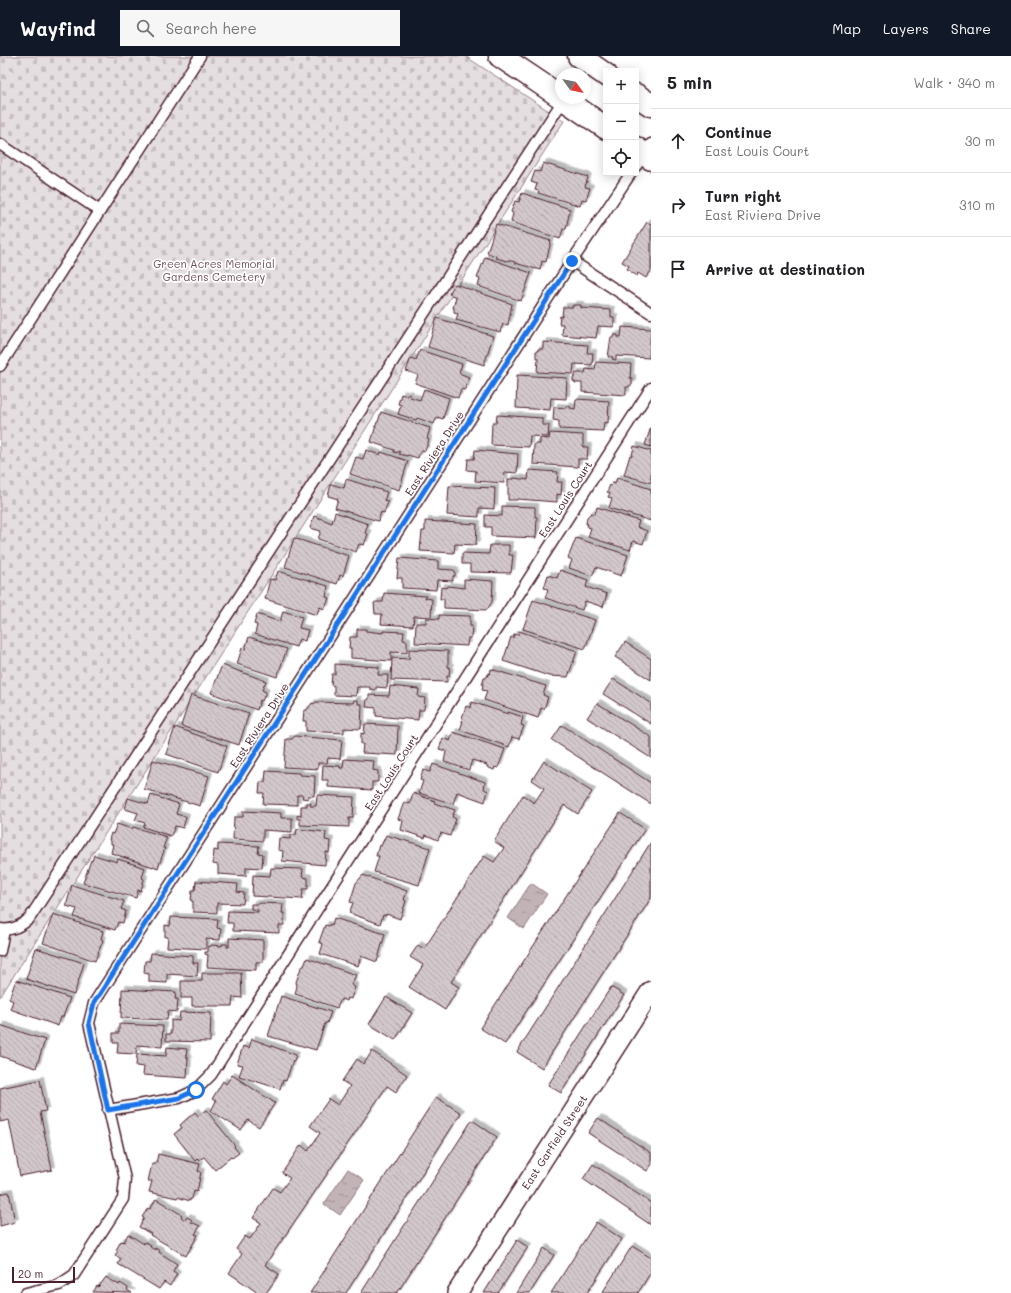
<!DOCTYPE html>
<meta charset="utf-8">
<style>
body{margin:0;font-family:Mali,sans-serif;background:#f6f6f6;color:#202124}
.controls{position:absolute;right:12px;top:12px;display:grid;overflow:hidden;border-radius:0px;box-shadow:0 2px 10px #0003}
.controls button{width:36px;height:36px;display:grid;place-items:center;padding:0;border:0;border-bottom:1px solid #e0e0e0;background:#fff;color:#202124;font:20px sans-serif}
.compass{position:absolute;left:555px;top:12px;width:36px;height:36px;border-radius:50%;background:#fff;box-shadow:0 2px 10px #0003;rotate:123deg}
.scale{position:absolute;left:12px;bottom:10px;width:63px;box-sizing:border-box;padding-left:4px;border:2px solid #4a1f2b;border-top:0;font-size:11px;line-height:14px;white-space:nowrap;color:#4a1f2b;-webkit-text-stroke:3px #fff;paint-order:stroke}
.stop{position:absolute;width:12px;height:12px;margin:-9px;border:3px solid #1a73e8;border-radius:50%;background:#fff}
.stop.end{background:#1a73e8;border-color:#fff;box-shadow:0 1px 4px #0008}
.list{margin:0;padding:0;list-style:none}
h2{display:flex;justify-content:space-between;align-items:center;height:52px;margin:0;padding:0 16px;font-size:17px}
h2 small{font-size:13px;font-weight:400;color:#757577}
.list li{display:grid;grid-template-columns:26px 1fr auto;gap:12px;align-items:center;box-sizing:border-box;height:64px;padding:0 16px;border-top:1px solid #e0e0e0}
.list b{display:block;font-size:15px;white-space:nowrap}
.list p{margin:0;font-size:13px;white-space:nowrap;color:#757577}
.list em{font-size:13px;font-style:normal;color:#757577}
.icon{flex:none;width:22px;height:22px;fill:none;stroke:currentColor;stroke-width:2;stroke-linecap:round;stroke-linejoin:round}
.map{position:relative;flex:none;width:651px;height:1237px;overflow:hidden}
header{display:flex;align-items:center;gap:24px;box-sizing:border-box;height:56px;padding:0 20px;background:#111827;color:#fff}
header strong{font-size:19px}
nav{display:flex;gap:22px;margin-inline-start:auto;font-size:14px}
.search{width:280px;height:36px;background:#f6f6f6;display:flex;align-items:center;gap:10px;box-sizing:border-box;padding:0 14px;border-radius:0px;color:#757577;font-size:15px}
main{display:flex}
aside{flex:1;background:#fff}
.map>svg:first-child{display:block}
.cemetery{fill:url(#cemetery-stones);stroke:#987e86}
.water{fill:url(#water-ripples);stroke:#91787e}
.building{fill:url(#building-back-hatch);stroke:#4a1f2b;filter:url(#shadow)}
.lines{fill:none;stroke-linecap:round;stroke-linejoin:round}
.lane-casing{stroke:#4a1f2b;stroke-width:13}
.street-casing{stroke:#4a1f2b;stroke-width:22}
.primary-casing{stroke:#4a1f2b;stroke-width:25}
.lane{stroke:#fff;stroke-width:10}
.street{stroke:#fff;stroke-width:19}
.primary{stroke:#fff;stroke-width:22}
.route{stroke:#1a73e8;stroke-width:5}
.labels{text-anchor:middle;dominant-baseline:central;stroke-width:3.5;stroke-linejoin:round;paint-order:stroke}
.park-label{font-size:11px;fill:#714f58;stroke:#fff}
.street-label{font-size:11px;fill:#4a1f2b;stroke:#fff}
</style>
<header>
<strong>Wayfind</strong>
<div class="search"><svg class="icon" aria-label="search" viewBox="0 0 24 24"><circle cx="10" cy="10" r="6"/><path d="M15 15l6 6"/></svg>Search here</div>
<nav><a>Map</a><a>Layers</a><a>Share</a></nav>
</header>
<main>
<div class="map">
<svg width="651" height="1237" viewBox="0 0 651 1237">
<defs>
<pattern id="cemetery-stones" width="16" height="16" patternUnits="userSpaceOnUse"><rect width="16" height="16" fill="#e5dee0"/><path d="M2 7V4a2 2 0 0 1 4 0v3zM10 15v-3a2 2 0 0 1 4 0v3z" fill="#c6bec0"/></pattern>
<pattern id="water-ripples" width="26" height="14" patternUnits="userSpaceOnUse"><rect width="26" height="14" fill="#c1b3b6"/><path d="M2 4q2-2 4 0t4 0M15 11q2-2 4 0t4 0" fill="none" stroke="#9f9194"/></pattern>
<pattern id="building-back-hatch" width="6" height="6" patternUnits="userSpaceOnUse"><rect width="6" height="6" fill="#d2c7cb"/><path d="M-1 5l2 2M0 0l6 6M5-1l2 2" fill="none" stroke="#b6aaae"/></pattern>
<filter id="shadow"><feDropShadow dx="3.5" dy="-3.5" stdDeviation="0" flood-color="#0004"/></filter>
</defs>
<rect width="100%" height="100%" fill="#fff"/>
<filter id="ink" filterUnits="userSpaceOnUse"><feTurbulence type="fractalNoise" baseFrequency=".025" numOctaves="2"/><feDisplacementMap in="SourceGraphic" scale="8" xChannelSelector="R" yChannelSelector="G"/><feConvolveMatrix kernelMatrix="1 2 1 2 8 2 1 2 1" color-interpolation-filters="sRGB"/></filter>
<g filter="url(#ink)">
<polygon class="cemetery" points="0,0 465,0 564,65 0,941"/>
<g class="water">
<polygon points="531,827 547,838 524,873 508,862"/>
<polygon points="348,1113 364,1124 340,1159 324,1148"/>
</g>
<g class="building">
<polygon points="543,107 588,121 585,131 590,132 586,144 582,143 580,150 538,137 539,135 535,134 537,128 531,126 535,115 540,116"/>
<polygon points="522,137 570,153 566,173 563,173 560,183 511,166 513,157 511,156 515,145 519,146"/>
<polygon points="647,166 651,168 651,215 646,222 638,217 637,220 627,213 629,210 622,206"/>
<polygon points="496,168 551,185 546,206 542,205 540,214 515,207 515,206 508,204 507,205 496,202 496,200 487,197"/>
<polygon points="485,201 531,217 521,245 478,230 480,223 477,222"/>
<polygon points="455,228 512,248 508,269 503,268 500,276 456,264 458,257 454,256 454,252 453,252 456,241 449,238"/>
<polygon points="573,249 581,249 581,252 611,254 611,261 614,261 614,271 598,270 596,282 562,279 563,268 559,268 560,260 562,261 563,251 573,251"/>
<polygon points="437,262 493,280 484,309 428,291"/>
<polygon points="622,271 651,273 649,302 616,300 616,304 612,303 613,301 608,301 611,281 614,281 614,279 618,279 618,281 621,281"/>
<polygon points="543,286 588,289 587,297 593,297 592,309 574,308 573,318 537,316 538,302 536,302 536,295 538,295 538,293 543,293"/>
<polygon points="420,294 462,308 459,317 469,321 465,334 461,333 458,342 415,327 418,319 406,315 411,302 416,304"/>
<polygon points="596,306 631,308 630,322 632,322 632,329 630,329 629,331 626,331 626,339 582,336 582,327 575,327 575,326 573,325 573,321 575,321 575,317 585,317 586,313 595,314"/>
<polygon points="517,319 567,322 566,343 551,342 550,354 516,352"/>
<polygon points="424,333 449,342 443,363 437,361 434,368 417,362 416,364 398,358 401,349 398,348 401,338 407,340 407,338 410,339 410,341 420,344"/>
<polygon points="576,343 609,345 608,367 604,366 603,375 559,373 559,365 553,364 554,351 566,352 566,350 570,350 570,352 575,353"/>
<polygon points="381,356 430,372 427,383 429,384 425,395 421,394 418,402 407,399 407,400 399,398 400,396 398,395 397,397 394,396 394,394 371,386 377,366 378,366"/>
<polygon points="497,359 542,362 542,369 549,369 548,381 530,380 529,391 491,389 492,367 496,367"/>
<polygon points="651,371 651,391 645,389"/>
<polygon points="550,377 583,379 583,391 588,391 587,403 578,403 578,411 533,408 534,388 540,388 540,382 549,383"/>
<polygon points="634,390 651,395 651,427 624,419 630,399 632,400"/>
<polygon points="366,394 380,399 381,396 408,405 399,434 350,418 356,401 363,403"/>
<polygon points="475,394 518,398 517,417 505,416 504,427 475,425 476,415 467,414 468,403 474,403"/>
<polygon points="529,414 558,416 557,426 562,426 561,439 557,438 557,446 517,443 517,444 508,444 508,423 514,423 514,422 528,424"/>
<polygon points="617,422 651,433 651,465 609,452 612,442 608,441 610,437 607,436 610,429 611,430 612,427 615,428"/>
<polygon points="346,423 387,436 384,445 388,446 384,457 381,456 378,465 335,452 338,443 328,440 331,428 344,432"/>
<polygon points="449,430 495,432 494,453 479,452 479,461 447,459"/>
<polygon points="502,450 535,451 535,461 537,461 536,482 491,480 491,471 485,471 485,459 502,460"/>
<polygon points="597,451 639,465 637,471 647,475 643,488 633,485 630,494 588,481 591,472 587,471 588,468 586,468 587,461 591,457 595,458"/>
<polygon points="335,456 368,468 365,477 368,478 364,489 359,488 356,496 318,483 321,475 310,472 314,460 332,467"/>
<polygon points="425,465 477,468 476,489 455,488 454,497 420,495 422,475 425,475"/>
<polygon points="294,482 349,500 343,520 340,519 337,528 285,511"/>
<polygon points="576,482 628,499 621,520 596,511 592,520 569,512 572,504 568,502"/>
<polygon points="490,489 509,489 509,499 513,499 511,517 470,516 470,508 462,508 462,497 489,498"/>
<polygon points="399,502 438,505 438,513 453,514 455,515 455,520 453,520 453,525 437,524 436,534 402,532 402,522 397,522"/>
<polygon points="560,514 588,524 586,531 607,538 603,551 585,545 582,554 545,542 548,533 544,532 548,519 557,522"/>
<polygon points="278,515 328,530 326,541 329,542 325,553 319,551 317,559 265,543 270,523 275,524"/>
<polygon points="464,523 493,525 492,546 487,554 444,552 444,543 440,543 441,531 447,532 448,530 464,532"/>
<polygon points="384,537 426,540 425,542 432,543 431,561 414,560 413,570 381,568 382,558 375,558 374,547 376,546 383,546"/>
<polygon points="533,544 595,564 585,593 523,573"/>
<polygon points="283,555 302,561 299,572 308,574 305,585 299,583 296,591 255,578 257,569 254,568 257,558 280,566"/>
<polygon points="439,559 470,560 470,570 472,570 471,582 468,582 467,590 415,587 416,567 426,567 426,562 439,563"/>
<polygon points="357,573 366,573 366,575 383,577 383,575 404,576 403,584 407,585 407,597 391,596 391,605 351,602 351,592 349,592 350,581 357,581"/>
<polygon points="519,575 577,595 568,621 549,620 503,605 511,581 513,582 514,578 518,579"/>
<polygon points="249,581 287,593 277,621 237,608 242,592 245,593"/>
<polygon points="625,586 651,603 651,624 615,601"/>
<polygon points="409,593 448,595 448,611 450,611 449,620 447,620 447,626 391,624 392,602 409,603"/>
<polygon points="335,608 379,611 378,619 388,619 387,632 376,631 376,634 370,633 370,631 357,631 356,640 334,639 334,630 331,629 332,618 335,618"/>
<polygon points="222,609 266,625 262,634 266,636 262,645 260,644 257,654 211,637"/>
<polygon points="491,613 546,630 543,639 548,641 544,653 541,652 538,662 484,644 487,635 482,634 483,629 482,629 484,622 486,622 489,617 490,618"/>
<polygon points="613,623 651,647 651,668 603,638"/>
<polygon points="390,630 419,633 418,641 425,642 424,654 419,654 418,664 376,660 376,652 366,651 367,643 369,643 369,639 389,640"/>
<polygon points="191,639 249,657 239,689 181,670"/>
<polygon points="354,644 358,644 358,648 362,648 361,673 344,672 344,677 306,675 306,665 303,665 304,654 307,654 312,647 314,648 316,646 353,647"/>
<polygon points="472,646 508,658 508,656 523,661 521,669 524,670 519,683 512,681 509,691 460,674 463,665 461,665 466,650 471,652"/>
<polygon points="597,647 651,681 651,702 587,662"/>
<polygon points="365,668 398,670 397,699 362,697 363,688 361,688 361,677 364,678"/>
<polygon points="562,669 651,727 651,748 552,684"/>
<polygon points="175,671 227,690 218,716 166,698"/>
<polygon points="453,676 505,693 498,712 495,711 494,714 487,711 487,709 472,704 469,714 444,706 446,695 439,693 443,682 450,685"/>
<polygon points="295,680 342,684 340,703 328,702 327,707 318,707 318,713 284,711 286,683 292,683"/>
<polygon points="344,703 374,705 373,714 378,715 378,726 372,726 372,734 328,731 328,724 322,724 323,709 340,710 340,712 343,712"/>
<polygon points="153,704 209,720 200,750 144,733"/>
<polygon points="544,705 592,736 578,758 564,749 451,926 459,931 445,954 409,931 423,909 410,901 418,889 424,893 484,800 494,806 504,792 494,785 523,739 534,747 544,732 532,724"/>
<polygon points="433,708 485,726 484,733 488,735 485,746 457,736 453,748 419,737 423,725 420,724 423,714 430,716"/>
<polygon points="266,715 299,717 300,719 315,720 314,740 308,740 308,743 302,742 303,739 297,739 297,749 263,748 264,737 259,737 260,726 265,726"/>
<polygon points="413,737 435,745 434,747 455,754 452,761 456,763 450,780 441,777 438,784 426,779 425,782 401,774 403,765 398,763 404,746 410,748"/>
<polygon points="151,739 179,748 176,758 186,761 183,772 175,770 171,780 143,771 145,767 135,764 138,757 125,753 128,742 148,748"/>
<polygon points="317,739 354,741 353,762 349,762 349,771 300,769 300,763 297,763 297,759 301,760 301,750 307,750 307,747 311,747 310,750 316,750"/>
<polygon points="243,755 281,757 281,762 292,762 292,776 263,774 263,785 233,783 234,761 243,761"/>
<polygon points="620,757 645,773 505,988 480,972"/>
<polygon points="117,768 132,773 133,771 167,781 163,792 165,792 158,812 153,810 153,811 111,797 113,788 111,788 111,785 109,784 111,777 113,778"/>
<polygon points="297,773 326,776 325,784 330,785 329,797 326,796 325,809 282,805 283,795 278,794 279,782 290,783 291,779 296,779"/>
<polygon points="386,779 430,792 419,829 374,816 379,800 376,800 379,789 381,790"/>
<polygon points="651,786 651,842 542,1012 517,996"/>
<polygon points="218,788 259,790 258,797 263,798 262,812 246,811 246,820 218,818 218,809 213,808 214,794 218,795"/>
<polygon points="94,799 117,806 118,803 145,812 142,822 144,823 141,835 138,834 136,842 83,827 91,804 92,805"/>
<polygon points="271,812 303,813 302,821 308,822 308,833 303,833 302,843 252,840 253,819 270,820"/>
<polygon points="363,819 407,835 404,844 406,845 400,863 386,858 386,860 383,859 380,868 349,857 353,847 350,846 356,827"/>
<polygon points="196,825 238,828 237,836 244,837 243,848 217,847 217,857 193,856 193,845 191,845 192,834 195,834"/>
<polygon points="72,829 124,845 121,853 126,855 123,867 118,866 115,874 74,861 77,853 66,850"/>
<polygon points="259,847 283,848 282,857 284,857 284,869 279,869 279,877 233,875 233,867 227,867 228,855 258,856 258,854 251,853 251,848 259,848"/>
<polygon points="53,858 103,875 101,883 103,884 95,905 43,887"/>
<polygon points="171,861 218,863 217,872 221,873 220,884 206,883 206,893 167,891 168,881 165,881 165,869 170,870"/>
<polygon points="334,862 385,878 377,906 361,900 358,910 320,898 323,888 319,886 325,869 329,870 330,868 332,869"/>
<polygon points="229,882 263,884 263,906 256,906 256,914 207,911 208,899 205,898 205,896 208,896 208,890 210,891 211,889 222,890 222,888 227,888 227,891 229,891"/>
<polygon points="36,892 84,907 74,939 26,923"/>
<polygon points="151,897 193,900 193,907 198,907 197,920 167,918 167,927 149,926 149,918 144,917 145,905 150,905"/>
<polygon points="307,902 356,919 351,929 355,931 351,943 348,942 347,945 341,943 337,952 295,938 297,930 296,926 301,912 303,910 304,910"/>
<polygon points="202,917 241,917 242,942 233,941 232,950 192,950 192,942 181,942 181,925 202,925"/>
<polygon points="16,924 70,942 63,961 61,961 58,970 10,953 13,945 9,943"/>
<polygon points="611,931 624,939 561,1037 548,1029"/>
<polygon points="122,933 176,936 175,943 178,943 177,956 168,955 167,964 121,962"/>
<polygon points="281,940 331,956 327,967 325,967 316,994 268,980"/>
<polygon points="386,941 412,957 395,984 369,968"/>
<polygon points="180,956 211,957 210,986 166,985 166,978 171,978 171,964 179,965"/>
<polygon points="119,968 163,970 162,991 137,989 136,998 117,997 118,987 113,987 113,977 119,977"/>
<polygon points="0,969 45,984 36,1012 0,1000"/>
<polygon points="252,983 296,999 294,1005 293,1004 286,1025 283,1024 280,1033 239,1020 243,1009 237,1008 243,990 249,992"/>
<polygon points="167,991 187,993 186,1001 188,1001 187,1022 143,1019 144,1011 136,1010 137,998 166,1000"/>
<polygon points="372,995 407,1019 396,1036 387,1030 265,1209 279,1218 266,1237 258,1237 229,1217 242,1198 236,1193 245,1180 250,1183 261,1167 253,1162 273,1132 280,1136 290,1122 282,1117 301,1089 308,1095 320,1077 310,1070 329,1043 338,1049 350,1030 342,1025 357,1003 364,1008"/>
<polygon points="232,1019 275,1047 259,1071 248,1064 241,1074 211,1055 216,1045 212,1043 223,1025 226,1028"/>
<polygon points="40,1024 46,1055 40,1056 52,1114 20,1120 9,1064 0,1066 0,1032"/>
<polygon points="436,1041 461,1057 346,1237 310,1237"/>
<polygon points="206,1054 235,1090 234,1091 239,1097 232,1102 231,1101 215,1114 204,1101 199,1104 198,1102 195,1105 174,1078 182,1072 180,1069 195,1056 198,1060"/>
<polygon points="598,1062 651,1097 651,1109 647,1115 588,1077"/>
<polygon points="472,1064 497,1081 397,1237 361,1237"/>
<polygon points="158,1098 200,1108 198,1115 201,1116 197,1136 194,1135 192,1143 190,1143 190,1145 177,1141 177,1142 149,1136 152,1125 148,1125 152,1108 156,1108"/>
<polygon points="593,1108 651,1147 651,1169 583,1123"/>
<polygon points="9,1136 15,1166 0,1170 0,1138"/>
<polygon points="156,1143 182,1159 181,1161 185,1164 187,1161 192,1164 191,1166 200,1170 195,1178 198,1179 186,1200 150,1179 151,1178 139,1171 144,1162 142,1161 148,1152 150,1153"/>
<polygon points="596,1166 622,1183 587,1237 551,1237"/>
<polygon points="128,1178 144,1188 145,1186 151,1189 150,1191 155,1194 155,1192 160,1195 159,1196 177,1208 173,1215 177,1218 170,1230 164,1226 159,1233 118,1208 121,1203 115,1199 118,1195 116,1194 121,1185 124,1186"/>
<polygon points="517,1184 528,1191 498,1237 484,1237"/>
<polygon points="632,1190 651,1202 651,1216 638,1237 602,1237"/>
<polygon points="544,1192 554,1199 530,1237 516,1237"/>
<polygon points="106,1221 119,1229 120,1227 128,1232 127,1234 132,1237 93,1236 97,1230 98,1231 100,1229"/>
</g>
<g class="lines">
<defs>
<g id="lane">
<polyline points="0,88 100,155"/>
<polyline points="636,110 651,88"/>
<polyline points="572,205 651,257"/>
<polyline points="0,310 200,0"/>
<path d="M 0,873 C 11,875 21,870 29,863 L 564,43"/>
<polyline points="0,895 4,874"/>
<polyline points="108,1054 179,1042 196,1034 211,1019 651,332"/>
<polyline points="26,1237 59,1229 74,1219 123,1143 125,1123 89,967 94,947 572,205 631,117"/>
</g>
<polyline id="street" points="457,1237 651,935"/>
<g id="primary">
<polyline points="500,0 561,41"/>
<polyline points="579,0 606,19"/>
<polyline points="636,39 651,49"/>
<polyline points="562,42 606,72"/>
<polyline points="636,92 651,103"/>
</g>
</defs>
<use href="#lane" class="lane-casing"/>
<use href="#street" class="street-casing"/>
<use href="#primary" class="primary-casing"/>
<use href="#lane" class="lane"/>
<use href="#street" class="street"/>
<use href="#primary" class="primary"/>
</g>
</g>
<g class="lines" filter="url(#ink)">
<polyline class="route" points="196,1034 179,1042 108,1054 89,967 94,947 572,205"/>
</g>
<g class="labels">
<g class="park-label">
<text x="214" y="207">Green Acres Memorial<tspan x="214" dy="13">Gardens Cemetery</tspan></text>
</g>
<g class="street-label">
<text transform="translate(434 397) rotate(-57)">East Riviera Drive</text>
<text transform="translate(565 443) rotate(-57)">East Louis Court</text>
<text transform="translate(259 669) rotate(-57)">East Riviera Drive</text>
<text transform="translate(391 716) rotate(-57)">East Louis Court</text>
<text transform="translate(554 1086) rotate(-57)">East Garfield Street</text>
</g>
</g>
</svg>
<div class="controls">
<button>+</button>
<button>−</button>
<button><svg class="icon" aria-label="locate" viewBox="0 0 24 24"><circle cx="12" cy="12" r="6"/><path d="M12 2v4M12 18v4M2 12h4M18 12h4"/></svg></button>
</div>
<svg class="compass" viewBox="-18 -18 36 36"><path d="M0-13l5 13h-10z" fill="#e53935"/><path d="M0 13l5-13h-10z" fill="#757577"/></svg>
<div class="scale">20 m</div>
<div class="stop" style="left:196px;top:1034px"></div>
<div class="stop end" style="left:572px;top:205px"></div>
</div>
<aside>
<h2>5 min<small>Walk · 340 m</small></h2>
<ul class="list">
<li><svg class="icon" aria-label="ahead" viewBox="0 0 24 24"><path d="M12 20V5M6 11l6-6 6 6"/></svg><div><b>Continue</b><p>East Louis Court</p></div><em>30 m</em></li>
<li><svg class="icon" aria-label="right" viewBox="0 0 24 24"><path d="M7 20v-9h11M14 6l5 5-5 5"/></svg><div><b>Turn right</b><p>East Riviera Drive</p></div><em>310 m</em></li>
<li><svg class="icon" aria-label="arrive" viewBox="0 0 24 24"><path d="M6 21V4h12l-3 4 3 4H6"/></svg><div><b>Arrive at destination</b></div></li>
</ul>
</aside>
</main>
